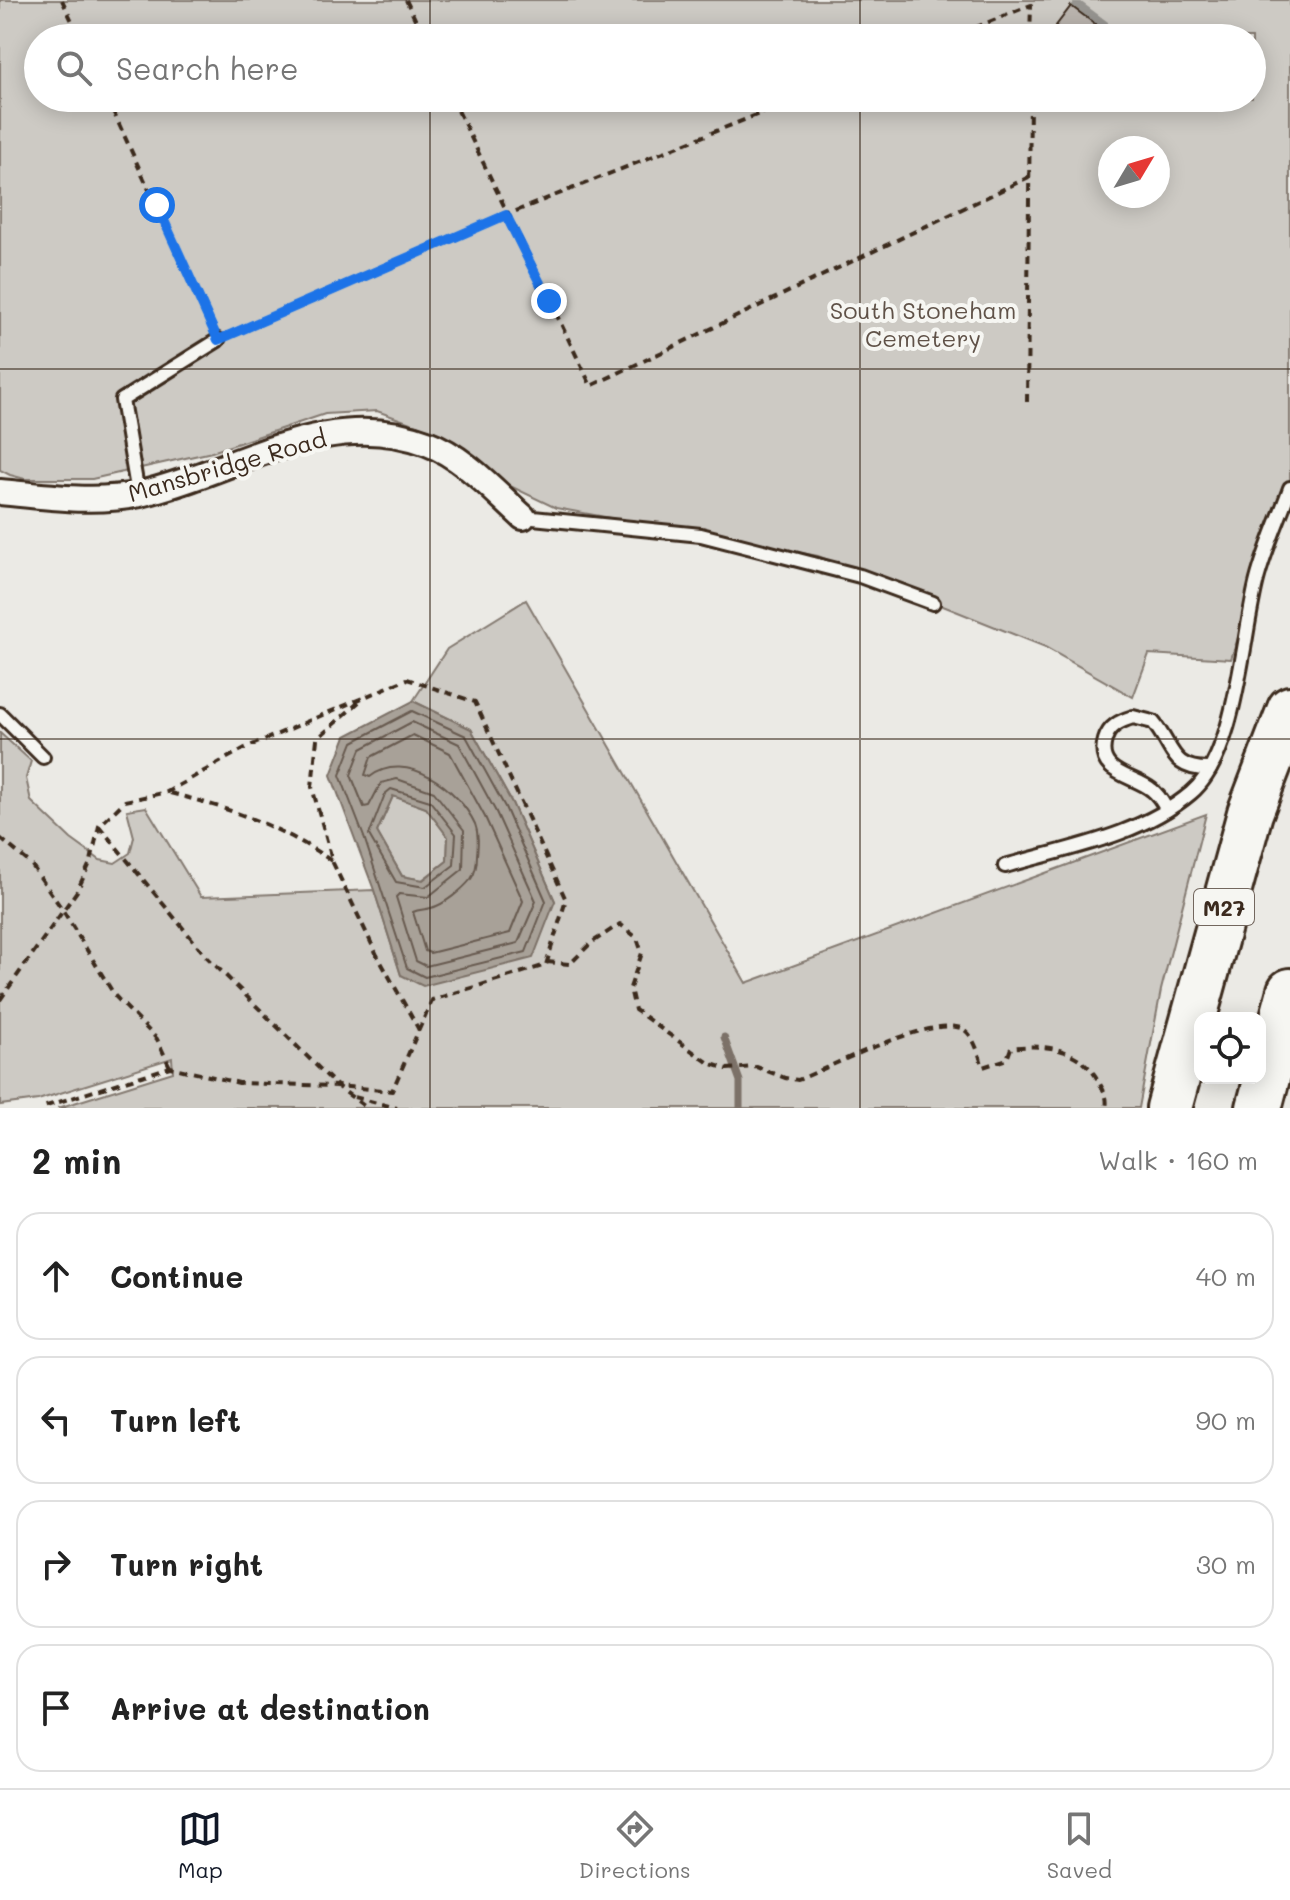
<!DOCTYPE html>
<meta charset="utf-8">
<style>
body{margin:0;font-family:Mali,sans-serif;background:#f6f6f6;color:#222}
.controls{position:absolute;right:24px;bottom:24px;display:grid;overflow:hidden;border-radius:16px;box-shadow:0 4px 20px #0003}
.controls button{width:72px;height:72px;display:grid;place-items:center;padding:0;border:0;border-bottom:2px solid #e0e0e0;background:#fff;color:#222;font:40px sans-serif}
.compass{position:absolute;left:1098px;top:136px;width:72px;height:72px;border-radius:50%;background:#fff;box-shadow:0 4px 20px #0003;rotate:52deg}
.stop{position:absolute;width:24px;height:24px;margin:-18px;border:6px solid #1a73e8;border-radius:50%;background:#fff}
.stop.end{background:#1a73e8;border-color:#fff;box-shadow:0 2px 8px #0008}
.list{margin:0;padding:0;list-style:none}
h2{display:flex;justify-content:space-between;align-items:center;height:104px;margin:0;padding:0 32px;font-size:34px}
h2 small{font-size:26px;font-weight:400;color:#767676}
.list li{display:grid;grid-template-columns:52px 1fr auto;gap:24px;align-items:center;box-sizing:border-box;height:128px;margin:0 16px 16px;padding:0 16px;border:2px solid #e0e0e0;border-radius:24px}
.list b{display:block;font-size:30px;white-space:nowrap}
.list em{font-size:26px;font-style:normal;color:#767676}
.icon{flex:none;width:44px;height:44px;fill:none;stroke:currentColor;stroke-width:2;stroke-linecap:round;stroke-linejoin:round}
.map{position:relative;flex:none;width:1290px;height:1108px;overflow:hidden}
.search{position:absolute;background:#fff;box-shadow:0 4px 20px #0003;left:24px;right:24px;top:24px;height:88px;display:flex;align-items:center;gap:20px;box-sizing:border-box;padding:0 28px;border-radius:44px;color:#767676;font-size:30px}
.sheet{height:680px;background:#fff}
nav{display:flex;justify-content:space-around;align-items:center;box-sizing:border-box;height:112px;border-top:2px solid #e0e0e0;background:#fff;font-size:22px;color:#767676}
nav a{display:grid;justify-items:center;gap:4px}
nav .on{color:#111827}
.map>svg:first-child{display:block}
.green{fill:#cdcac4;stroke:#847a71;stroke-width:2;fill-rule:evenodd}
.water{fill:#a8a198;stroke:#7c7167;stroke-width:2;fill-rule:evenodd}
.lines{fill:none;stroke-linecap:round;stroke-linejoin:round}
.shore{stroke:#675a4f;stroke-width:2}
.stream{stroke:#7c7167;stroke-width:7}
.building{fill:#bab4ae;stroke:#3b2a1e;stroke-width:2;filter:url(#shadow)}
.lane-casing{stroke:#3b2a1e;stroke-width:18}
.street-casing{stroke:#3b2a1e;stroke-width:30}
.highway-casing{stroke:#3b2a1e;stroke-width:50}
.path{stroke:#3b2a1e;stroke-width:4;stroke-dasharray:8 6;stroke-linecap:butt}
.lane{stroke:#f6f6f2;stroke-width:12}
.street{stroke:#f6f6f2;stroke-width:24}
.highway{stroke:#f6f6f2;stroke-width:44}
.route{stroke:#1a73e8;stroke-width:10}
.grid{fill:none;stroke:#3b2a1e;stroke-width:2;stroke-opacity:0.55}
.labels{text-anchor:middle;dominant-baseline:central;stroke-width:8;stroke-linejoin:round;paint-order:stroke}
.shield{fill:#f6f6f2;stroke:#73675e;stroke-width:2}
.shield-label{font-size:22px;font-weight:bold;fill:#3b2a1e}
.park-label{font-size:24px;fill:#605248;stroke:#f6f6f2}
.street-label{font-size:24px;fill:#3b2a1e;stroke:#f6f6f2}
</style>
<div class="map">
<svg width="1290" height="1108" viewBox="0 0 1290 1108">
<defs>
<filter id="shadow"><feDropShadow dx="6" dy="-6" stdDeviation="0" flood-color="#0004"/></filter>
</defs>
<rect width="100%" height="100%" fill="#ebeae5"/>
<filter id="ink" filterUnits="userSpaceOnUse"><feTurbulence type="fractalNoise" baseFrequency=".0125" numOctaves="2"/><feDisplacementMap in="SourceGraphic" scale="16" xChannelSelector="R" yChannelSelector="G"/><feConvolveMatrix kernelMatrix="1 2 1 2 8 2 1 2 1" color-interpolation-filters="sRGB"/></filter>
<g filter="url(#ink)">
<g class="green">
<path d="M 0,0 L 1290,0 L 1290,480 L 1231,659 L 1149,654 L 1133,697 L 1043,646 L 818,556 L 556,508 L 510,486 L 441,434 L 377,411 L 325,414 L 212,452 L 92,479 L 25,479 L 10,475 L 0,470 ZM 38,38 L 1252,38 L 1252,98 L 38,98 ZM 1110,148 L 1158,148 L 1158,196 L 1110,196 Z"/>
<polygon points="526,600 746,983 1206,814 1161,990 1139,1108 58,1108 173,1072 172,1058 38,1100 0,1105 0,733 31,761 26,778 31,801 71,839 100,860 115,863 130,853 134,837 127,810 146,807 201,897 374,890 401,975 555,901 512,803 471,729 413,701 447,649"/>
<polygon points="393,796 426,808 448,837 447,861 422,880 402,876 377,832"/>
</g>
<path class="water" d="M 413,701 L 471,729 L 512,803 L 555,901 L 533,958 L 423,986 L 401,975 L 374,890 L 331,775 L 346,736 ZM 393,796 L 426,808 L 448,837 L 447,861 L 423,880 L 402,876 L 377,832 Z"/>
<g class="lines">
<g class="shore">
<polygon points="412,711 466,736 505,807 546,901 526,952 425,977 407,968 364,837 340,775 353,742"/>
<polygon points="412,722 459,744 496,812 536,901 518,943 426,966 416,961 396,897 399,894 428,897 463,869 464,830 434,792 397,779 381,783 369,806 364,807 351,775 361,749"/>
<path d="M 413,735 L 450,753 L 485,817 L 523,901 L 510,933 L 430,953 L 425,951 L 413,912 C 419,909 424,910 431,908 C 444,905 463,889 471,879 C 476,872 477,864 477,855 C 478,845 479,834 475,824 C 459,789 406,749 370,777 L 365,775 L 371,757 Z"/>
<polygon points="391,789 430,801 456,834 454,865 425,887 396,882 369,835 385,794"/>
</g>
<polyline class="stream" points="724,1037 740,1081 740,1108"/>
</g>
<polygon class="building" points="1071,6 1103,30 1098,38 1069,38 1055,27"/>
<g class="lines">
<defs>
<g id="lane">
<polyline points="138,494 122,400 218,340"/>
<polyline points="523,517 701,535 860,576 933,603"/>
<polyline points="0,714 43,757"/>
<path d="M 1167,810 C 1163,803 1159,795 1152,790 C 1134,775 1095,774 1105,740 C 1109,726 1120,721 1133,717 L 1153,722 C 1174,747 1170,770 1210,769"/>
<path d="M 1005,866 C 1068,848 1140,836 1191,793 C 1237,755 1242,637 1257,580 C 1265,549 1279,519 1290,488"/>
</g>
<path id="street" d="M 0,492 C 47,496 93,504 140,494 C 236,472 326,405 427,443 C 464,457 494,491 523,517"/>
<g id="highway">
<polyline points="1169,1108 1250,813 1290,709"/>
<polyline points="1259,1108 1290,991"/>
</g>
</defs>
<use href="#lane" class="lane-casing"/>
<use href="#street" class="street-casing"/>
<use href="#highway" class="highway-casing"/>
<g class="path">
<polyline points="62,0 80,38"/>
<polyline points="406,0 424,38"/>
<polyline points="949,38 1031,5 1030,38"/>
<polyline points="107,98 211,325"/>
<polyline points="452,98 591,386 1029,177"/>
<polyline points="233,333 506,215 799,98"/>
<polyline points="1027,402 1030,98"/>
<polyline points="359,702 317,739 312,787 333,863 377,955 419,1030"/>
<path d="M 170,793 C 229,808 283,827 333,862"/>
<polyline points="99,826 206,956 337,1086 367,1108"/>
<polyline points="0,838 31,864 62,909 115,996 157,1039 170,1067"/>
<path d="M 547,962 L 570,964 L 591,943 L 620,924 L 637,938 L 642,953 L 630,988 L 635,1010 L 709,1063 L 727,1069 L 757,1067 L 785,1078 L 798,1080 C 828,1068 934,1014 963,1029 C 974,1035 979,1055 983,1067 L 1007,1059 L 1011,1048 C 1047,1043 1083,1049 1100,1084 C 1105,1093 1108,1098 1106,1108"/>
<polyline points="0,1000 77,891 91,861 99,826 125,801 167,792 245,748 407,679 475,702 566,900 546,965 432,1000 392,1091 337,1086 239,1083 170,1067 40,1108"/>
<polyline points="354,1097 397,1108"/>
</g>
<use href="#lane" class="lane"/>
<use href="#street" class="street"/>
<use href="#highway" class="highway"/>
</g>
</g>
<g class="lines" filter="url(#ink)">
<polyline class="route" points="157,205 218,340 506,215 549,301"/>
</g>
<path class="grid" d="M 430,0 L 430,38M 860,0 L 860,38M 430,98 L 430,1108M 860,98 L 860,1108M 0,369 L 1290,369M 0,739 L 1290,739"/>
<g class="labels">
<rect class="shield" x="1194" y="889" width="60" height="36" rx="6"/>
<g class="shield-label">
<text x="1224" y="907">M27</text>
</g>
<g class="park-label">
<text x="923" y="309">South Stoneham<tspan x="923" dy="28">Cemetery</tspan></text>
</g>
<g class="street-label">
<text transform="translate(227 465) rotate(-16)">Mansbridge Road</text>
</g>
</g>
</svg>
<div class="controls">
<button><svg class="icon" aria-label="locate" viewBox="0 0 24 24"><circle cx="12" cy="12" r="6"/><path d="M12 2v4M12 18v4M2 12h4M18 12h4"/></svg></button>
</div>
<svg class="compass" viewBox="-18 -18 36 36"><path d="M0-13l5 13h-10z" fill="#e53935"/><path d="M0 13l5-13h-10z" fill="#767676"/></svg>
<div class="stop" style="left:157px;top:205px"></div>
<div class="stop end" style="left:549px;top:301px"></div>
<div class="search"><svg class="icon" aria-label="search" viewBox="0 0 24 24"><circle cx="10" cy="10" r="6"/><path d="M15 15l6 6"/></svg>Search here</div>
</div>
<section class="sheet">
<h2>2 min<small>Walk · 160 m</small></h2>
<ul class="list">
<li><svg class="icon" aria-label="ahead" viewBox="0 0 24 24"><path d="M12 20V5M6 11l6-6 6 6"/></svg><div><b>Continue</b></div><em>40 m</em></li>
<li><svg class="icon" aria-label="left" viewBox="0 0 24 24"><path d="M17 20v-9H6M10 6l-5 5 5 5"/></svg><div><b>Turn left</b></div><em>90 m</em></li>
<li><svg class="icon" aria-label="right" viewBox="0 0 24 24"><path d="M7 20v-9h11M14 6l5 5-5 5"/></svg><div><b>Turn right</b></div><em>30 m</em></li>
<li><svg class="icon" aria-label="arrive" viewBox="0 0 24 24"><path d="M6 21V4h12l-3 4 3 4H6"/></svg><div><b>Arrive at destination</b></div></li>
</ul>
</section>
<nav>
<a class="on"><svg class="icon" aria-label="map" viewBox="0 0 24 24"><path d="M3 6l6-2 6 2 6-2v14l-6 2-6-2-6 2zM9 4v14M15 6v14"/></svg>Map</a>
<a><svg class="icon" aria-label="directions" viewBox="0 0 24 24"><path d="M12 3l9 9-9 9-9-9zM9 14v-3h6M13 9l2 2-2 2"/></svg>Directions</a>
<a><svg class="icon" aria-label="saved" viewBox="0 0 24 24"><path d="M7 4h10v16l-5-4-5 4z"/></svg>Saved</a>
</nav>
